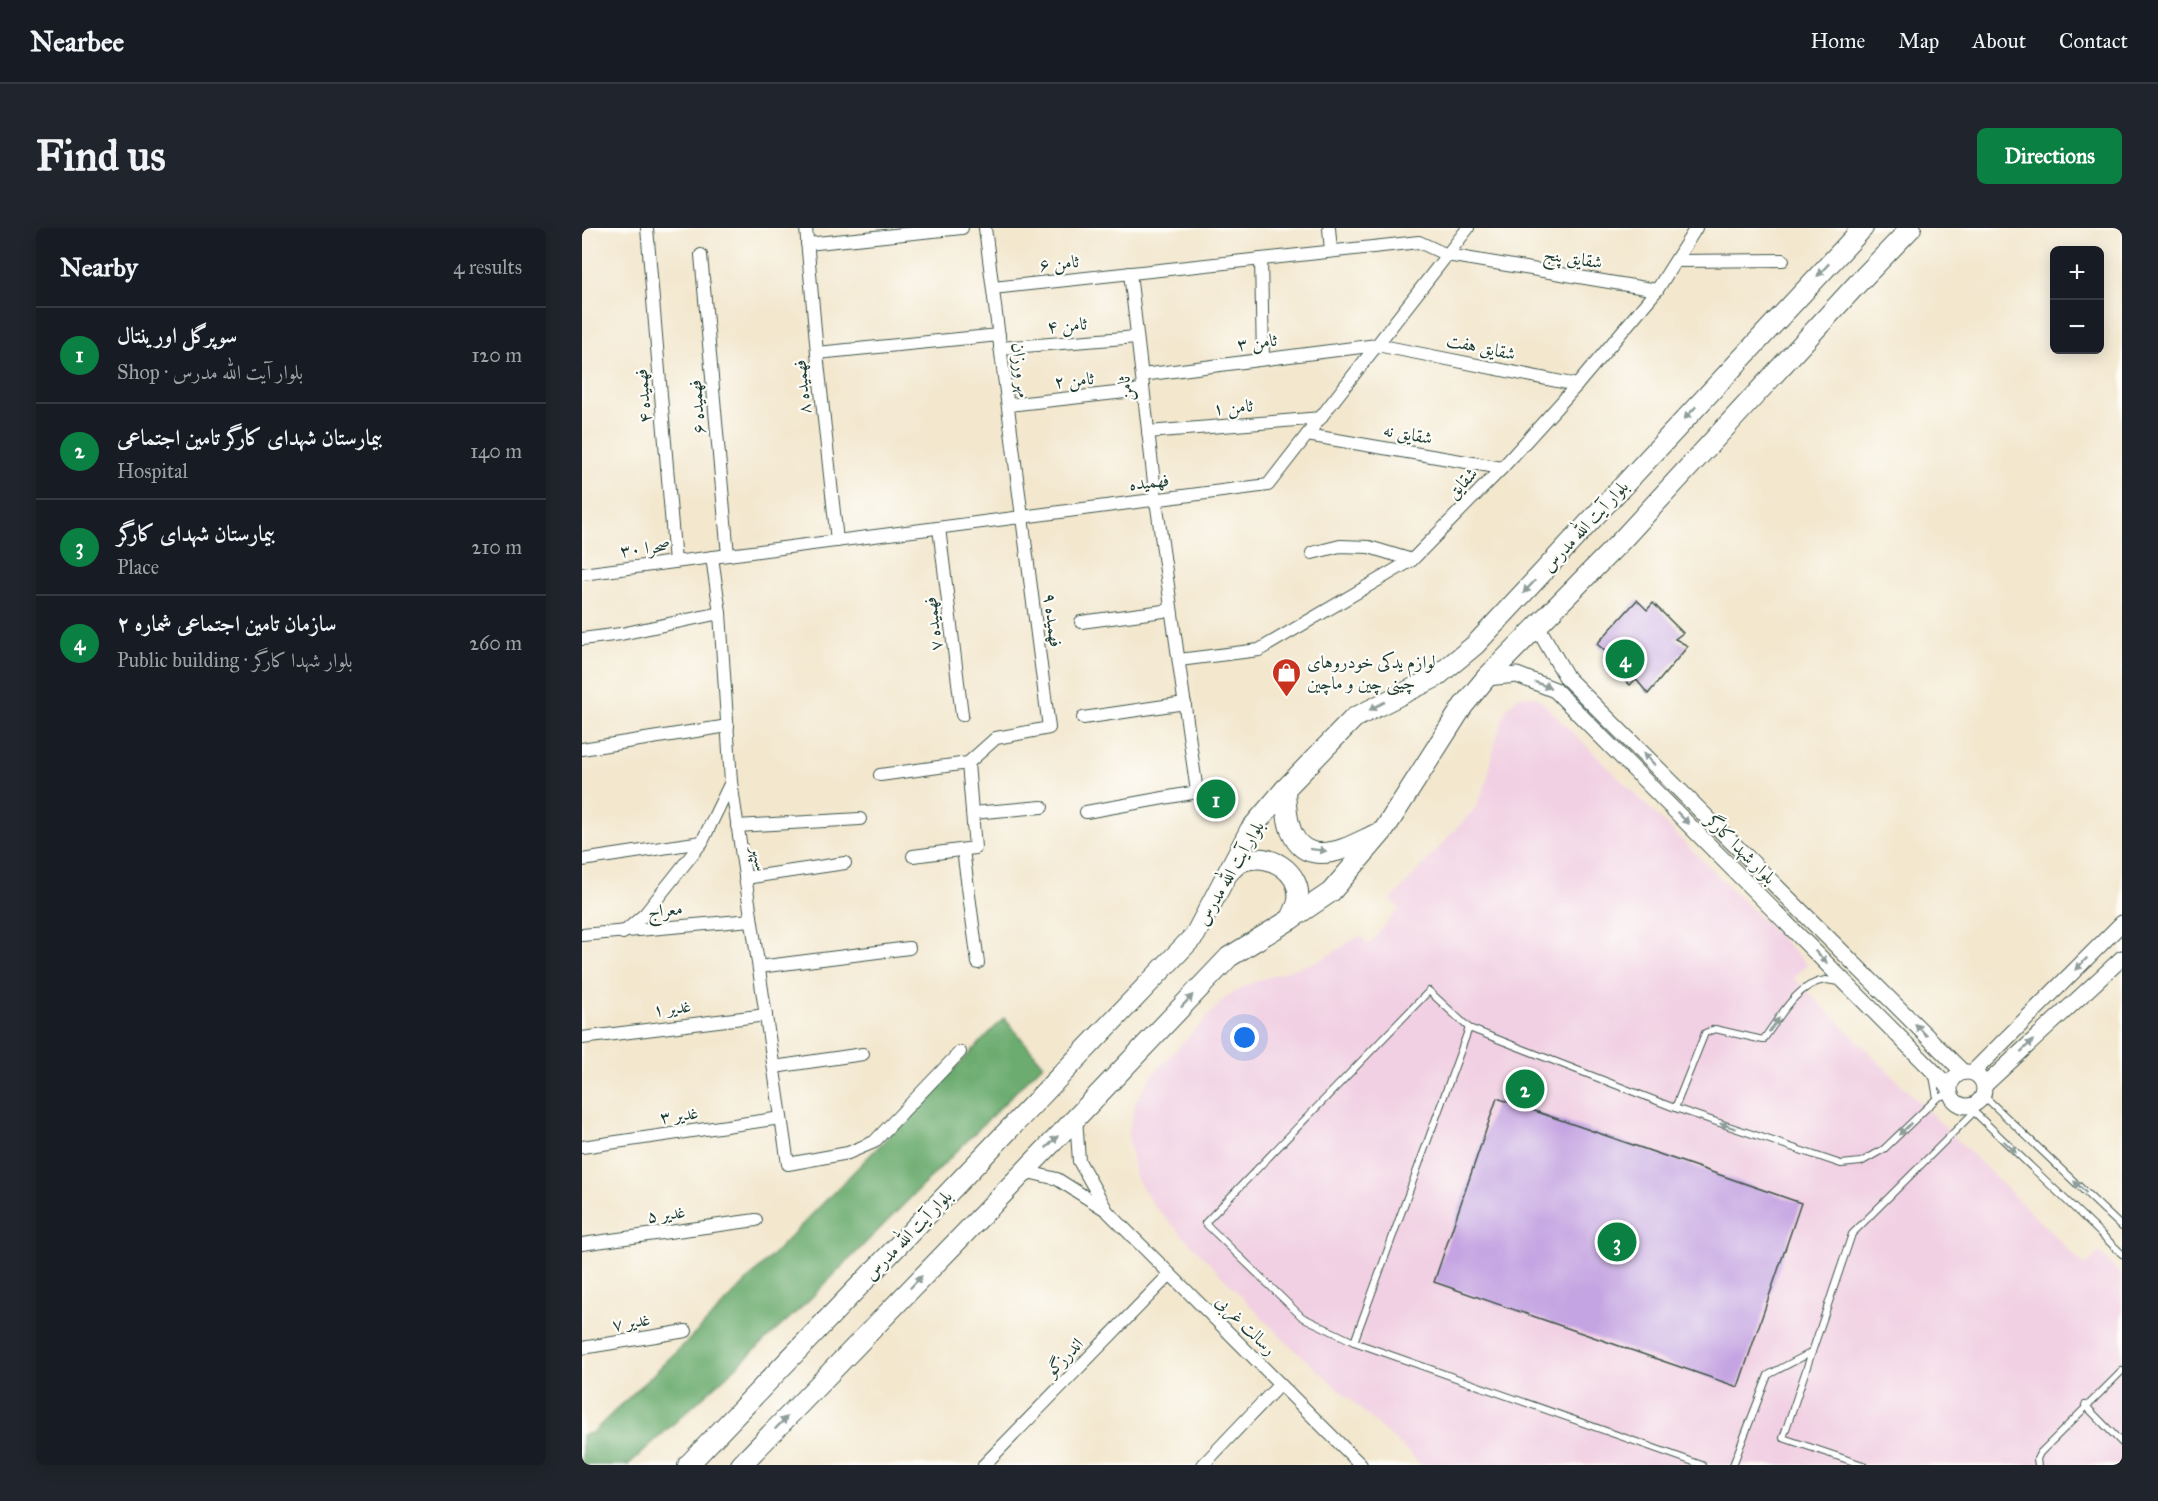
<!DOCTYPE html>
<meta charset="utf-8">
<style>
body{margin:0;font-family:"IM FELL Great Primer",Amiri,serif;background:#20242c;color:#f1f3f6}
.controls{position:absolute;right:18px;top:18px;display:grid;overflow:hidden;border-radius:9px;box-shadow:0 3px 15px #0003}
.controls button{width:54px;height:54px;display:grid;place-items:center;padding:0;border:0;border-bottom:2px solid #363941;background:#171b24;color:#f1f3f6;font:30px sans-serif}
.you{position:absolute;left:663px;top:810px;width:21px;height:21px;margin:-15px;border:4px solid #fff;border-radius:50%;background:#1a73e8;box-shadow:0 0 0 9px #1a73e833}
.badge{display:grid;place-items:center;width:39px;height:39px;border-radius:50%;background:#0b8043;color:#fff;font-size:20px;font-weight:700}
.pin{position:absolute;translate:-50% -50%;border:3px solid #fff;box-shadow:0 2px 6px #0006}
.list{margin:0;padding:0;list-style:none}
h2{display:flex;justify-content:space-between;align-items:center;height:78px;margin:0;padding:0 24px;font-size:26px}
h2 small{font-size:20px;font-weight:400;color:#9ea1a6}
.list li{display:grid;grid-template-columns:39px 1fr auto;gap:18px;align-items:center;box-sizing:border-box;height:96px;padding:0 24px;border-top:2px solid #363941}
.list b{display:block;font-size:22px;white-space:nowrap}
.list p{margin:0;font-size:20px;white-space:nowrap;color:#9ea1a6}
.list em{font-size:20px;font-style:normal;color:#9ea1a6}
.map{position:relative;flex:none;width:1540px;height:1237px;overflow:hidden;border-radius:9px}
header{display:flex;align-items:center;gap:36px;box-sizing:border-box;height:84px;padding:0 30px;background:#171b24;border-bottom:2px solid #363941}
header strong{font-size:28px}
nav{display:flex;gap:33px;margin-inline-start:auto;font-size:21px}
.intro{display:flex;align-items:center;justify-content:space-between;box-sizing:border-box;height:144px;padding:0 36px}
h1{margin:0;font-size:42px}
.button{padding:15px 27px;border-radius:9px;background:#0b8043;color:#fff;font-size:21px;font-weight:700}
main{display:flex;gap:36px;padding:0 36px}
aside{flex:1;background:#171b24;border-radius:9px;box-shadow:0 3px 15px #0003}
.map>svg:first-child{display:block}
.built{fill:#f1d0e3}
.forest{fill:#6cac6f;stroke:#467452;stroke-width:1.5}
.building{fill:#c4a4e2}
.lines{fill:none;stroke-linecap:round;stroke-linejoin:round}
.service-casing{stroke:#3f564b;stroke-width:8}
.minor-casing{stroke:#3f564b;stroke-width:14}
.tertiary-casing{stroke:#3f564b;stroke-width:17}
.primary-casing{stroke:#3f564b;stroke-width:22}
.service{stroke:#fff;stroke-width:6}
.minor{stroke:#fff;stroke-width:12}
.tertiary{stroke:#fff;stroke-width:15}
.primary{stroke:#fff;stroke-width:20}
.oneway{fill:#8f9e9a}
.labels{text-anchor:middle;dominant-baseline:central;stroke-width:4.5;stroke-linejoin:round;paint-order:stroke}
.street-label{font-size:18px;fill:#1f3d34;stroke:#fdfcf7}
.poi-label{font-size:18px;fill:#1f3d34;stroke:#fdfcf7;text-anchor:start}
</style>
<header>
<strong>Nearbee</strong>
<nav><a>Home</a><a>Map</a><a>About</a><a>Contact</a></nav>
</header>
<div class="intro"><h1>Find us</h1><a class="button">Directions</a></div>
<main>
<aside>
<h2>Nearby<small>4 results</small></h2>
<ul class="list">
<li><span class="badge">1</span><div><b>سوپرگل اورینتال</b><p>Shop · بلوار آیت الله مدرس</p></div><em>120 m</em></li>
<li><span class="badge">2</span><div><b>بیمارستان شهدای کارگر تامین اجتماعی</b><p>Hospital</p></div><em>140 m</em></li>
<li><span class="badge">3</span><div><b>بیمارستان شهدای کارگر</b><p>Place</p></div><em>210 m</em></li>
<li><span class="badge">4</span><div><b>سازمان تامین اجتماعی شماره ۲</b><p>Public building · بلوار شهدا کارگر</p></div><em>260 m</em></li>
</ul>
</aside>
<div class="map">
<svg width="1540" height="1237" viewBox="0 0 1540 1237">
<rect width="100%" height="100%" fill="#fdfcf7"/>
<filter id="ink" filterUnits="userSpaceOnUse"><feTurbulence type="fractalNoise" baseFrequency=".0167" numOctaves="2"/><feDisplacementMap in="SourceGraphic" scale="12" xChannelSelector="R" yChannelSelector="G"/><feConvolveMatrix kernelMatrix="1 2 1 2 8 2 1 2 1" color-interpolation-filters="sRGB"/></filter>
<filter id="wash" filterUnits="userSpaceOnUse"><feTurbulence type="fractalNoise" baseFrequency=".008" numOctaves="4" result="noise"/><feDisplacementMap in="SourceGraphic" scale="24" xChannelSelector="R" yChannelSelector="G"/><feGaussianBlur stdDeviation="1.35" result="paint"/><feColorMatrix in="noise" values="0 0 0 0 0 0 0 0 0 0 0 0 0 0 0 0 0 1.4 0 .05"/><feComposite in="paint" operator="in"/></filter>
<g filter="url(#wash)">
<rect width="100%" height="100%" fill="#f3e7ce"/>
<polygon class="built" points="937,468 954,468 1225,736 1212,750 1503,1038 1517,1024 1540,1048 1540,1237 840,1237 701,1111 572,978 553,948 546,907 553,875 571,846 644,769 669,755 741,731 777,708 787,716 818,680 809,672 894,579 905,553 914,511 924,481"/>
<polygon class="forest" points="422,790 461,836 222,1077 46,1237 0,1237 0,1207 10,1205 119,1100"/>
<g id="blocks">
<g class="building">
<polygon points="1055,372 1065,382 1071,375 1101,405 1093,411 1106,418 1066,466 1054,451 1048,457 1020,431 1024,424 1015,416"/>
<polygon points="915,870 1219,975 1156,1159 852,1054"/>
</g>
</g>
</g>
<g filter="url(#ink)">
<use href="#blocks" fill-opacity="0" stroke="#3f564b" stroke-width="1.5"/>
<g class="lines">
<defs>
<g id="service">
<path d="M 1258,754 C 1253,754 1248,752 1243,752 C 1214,756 1197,791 1181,812 L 1133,801 L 1123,805 L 1093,880 L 1259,936 L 1279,934 L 1302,921 L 1355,870 L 1368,865"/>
<polyline points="1351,848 1355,870"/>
<polyline points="1401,867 1540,999"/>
<polyline points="1386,878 1540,1026"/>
<polyline points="1093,880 887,800 847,763 623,995 720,1089 772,1114 1120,1237"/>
<polyline points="772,1114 887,800"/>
<polyline points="1230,1124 1201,1210 1281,1237"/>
<polyline points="1503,1177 1540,1215"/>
<polyline points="1151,1237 1186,1147 1230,1124 1270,1006 1392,884"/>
<polyline points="1456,1237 1455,1231 1458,1225 1540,1143"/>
</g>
<g id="minor">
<polyline points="65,0 93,334"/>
<polyline points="224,0 235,125 255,313"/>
<polyline points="747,0 749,23"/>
<polyline points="225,16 380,0"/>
<polyline points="119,27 146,327"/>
<polyline points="679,31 681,131"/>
<polyline points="1095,33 1201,32"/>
<polyline points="411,60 837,14 865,27 1075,62"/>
<polyline points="418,120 555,109"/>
<polyline points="235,125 417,107"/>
<polyline points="560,147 795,117 995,157"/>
<polyline points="426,177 561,162"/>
<polyline points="566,204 739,190"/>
<polyline points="725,207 920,240"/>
<polyline points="357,300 380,487"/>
<polyline points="730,325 758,318 787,319 830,332"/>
<polyline points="130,329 138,385 149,554 206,936 266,925 292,914 378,824"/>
<polyline points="0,346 686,257 886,0"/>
<polyline points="499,394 589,382"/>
<polyline points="0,411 39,406 138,385"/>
<polyline points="597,432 677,422 830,332 920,240 995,157 1075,62 1114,0"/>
<polyline points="501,490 603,475"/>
<polyline points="0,521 146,498"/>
<polyline points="298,547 386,535 414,510 467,500 403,0"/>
<polyline points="504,584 615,564 574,272 548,45"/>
<polyline points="390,585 460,579"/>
<polyline points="155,598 278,591"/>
<polyline points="381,622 396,735"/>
<polyline points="331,628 393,620 386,535"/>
<polyline points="0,632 120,614"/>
<polyline points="163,650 263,635"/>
<polyline points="41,705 63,686 120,614 149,554"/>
<polyline points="0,707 169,692"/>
<polyline points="177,739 327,720"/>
<polyline points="0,810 184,787"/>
<polyline points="192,839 281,826"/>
<polyline points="494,890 497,933 524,981"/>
<polyline points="0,919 199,890"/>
<polyline points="442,943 475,951 524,982 779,1237"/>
<polyline points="0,1016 174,992"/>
<polyline points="0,1120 104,1103"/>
<polyline points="402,1237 588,1046"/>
<polyline points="621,1237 698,1156"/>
</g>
<g id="tertiary">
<polyline points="955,398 985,450 1381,844"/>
<polyline points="904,450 935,447 973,462 1367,859"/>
<circle cx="1385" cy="861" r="17"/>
<polyline points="1391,844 1540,695"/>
<polyline points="1402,858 1540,730"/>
</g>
<g id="primary">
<path d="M 703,561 C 704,586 706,626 740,625 C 760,625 780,612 797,605"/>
<path d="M 646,645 C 650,641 655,635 661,633 C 686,623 720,643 716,673 C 715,679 711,685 709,691"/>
<polyline points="106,1237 613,707 668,602 703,561 772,490 854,449 893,417 1281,0"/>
<polyline points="159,1237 494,890 647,729 709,691 749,664 802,602 881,478 904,450 1039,313 1277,54 1329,0"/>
</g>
</defs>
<use href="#service" class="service-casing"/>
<use href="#minor" class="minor-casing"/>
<use href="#tertiary" class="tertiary-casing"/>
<use href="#primary" class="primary-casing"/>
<use href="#service" class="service"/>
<use href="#minor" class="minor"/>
<use href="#tertiary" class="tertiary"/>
<use href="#primary" class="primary"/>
</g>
<defs><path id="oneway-solid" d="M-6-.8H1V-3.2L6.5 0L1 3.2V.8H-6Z" transform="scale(1.5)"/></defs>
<g class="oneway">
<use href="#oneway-solid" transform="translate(1241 42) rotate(133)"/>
<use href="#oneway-solid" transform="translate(1108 185) rotate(133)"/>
<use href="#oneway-solid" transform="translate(947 359) rotate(133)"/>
<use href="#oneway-solid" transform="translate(961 457) rotate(21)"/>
<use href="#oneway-solid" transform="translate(795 478) rotate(153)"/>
<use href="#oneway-solid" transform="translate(1067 531) rotate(-135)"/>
<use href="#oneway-solid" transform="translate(1101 590) rotate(45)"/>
<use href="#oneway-solid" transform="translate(736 622) rotate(7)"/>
<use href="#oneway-solid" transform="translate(1239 729) rotate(45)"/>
<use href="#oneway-solid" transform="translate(1499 736) rotate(135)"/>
<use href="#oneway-solid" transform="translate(605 773) rotate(-47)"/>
<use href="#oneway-solid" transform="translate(1192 797) rotate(-54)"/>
<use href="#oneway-solid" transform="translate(1339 802) rotate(-135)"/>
<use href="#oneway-solid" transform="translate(1445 818) rotate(-43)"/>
<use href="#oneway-solid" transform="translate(1146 898) rotate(-162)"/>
<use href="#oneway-solid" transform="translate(1323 901) rotate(136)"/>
<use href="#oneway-solid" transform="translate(470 914) rotate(-45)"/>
<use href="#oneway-solid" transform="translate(1428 919) rotate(44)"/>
<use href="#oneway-solid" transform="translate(1498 959) rotate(-136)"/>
<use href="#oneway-solid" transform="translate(334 1054) rotate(-46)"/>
<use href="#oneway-solid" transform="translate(199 1195) rotate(-46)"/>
</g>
</g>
<defs>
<symbol id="shop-pin" viewBox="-11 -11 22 30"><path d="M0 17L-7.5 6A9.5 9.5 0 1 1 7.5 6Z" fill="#c8321e" stroke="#fdfcf7"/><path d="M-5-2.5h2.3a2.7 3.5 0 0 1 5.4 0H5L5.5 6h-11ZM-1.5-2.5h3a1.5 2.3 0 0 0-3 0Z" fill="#fff"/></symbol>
</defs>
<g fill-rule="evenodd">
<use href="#shop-pin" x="688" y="428" width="33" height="45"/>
</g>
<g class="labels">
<g class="street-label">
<text transform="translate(991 30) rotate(9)">شقایق پنج</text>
<text transform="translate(477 35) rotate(-6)">ثامن ۶</text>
<text transform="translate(485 97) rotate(-5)">ثامن ۴</text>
<text transform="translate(675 114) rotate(-7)">ثامن ۳</text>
<text transform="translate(899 119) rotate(12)">شقایق هفت</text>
<text transform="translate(439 142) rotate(83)">مهر ورزان</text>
<text transform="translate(492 152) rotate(-6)">ثامن ۲</text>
<text transform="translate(220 159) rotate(-96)">فهمیده ۸</text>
<text transform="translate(543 161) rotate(-97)">ثامن</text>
<text transform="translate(61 168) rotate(-95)">فهمیده ۴</text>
<text transform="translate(115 179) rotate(-95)">فهمیده ۶</text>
<text transform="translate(651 179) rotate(-5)">ثامن ۱</text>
<text transform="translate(826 206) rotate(10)">شقایق نه</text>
<text transform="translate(567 254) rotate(-7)">فهمیده</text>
<text transform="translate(880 255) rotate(-46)">شقایق</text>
<text transform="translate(1003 298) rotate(-47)">بلوار آیت الله مدرس</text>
<text transform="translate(63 320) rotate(-7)">صحرا ۳۰</text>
<text transform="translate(471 392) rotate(83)">فهمیده ۹</text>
<text transform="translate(351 396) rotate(-97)">فهمیده ۷</text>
<text transform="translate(1159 621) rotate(45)">بلوار شهدا کارگر</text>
<text transform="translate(178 631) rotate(81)">سپهر</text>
<text transform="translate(648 645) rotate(-60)">بلوار آیت الله مدرس</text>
<text transform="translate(83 682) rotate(-6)">معراج</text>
<text transform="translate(90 780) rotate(-7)">غدیر ۱</text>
<text transform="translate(97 887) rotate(-8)">غدیر ۳</text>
<text transform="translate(84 986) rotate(-8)">غدیر ۵</text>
<text transform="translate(326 1007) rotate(-46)">بلوار آیت الله مدرس</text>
<text transform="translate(49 1094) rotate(-9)">غدیر ۷</text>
<text transform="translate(664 1097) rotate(45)">رسالت غربی</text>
<text transform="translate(482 1129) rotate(-46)">اندرزگو</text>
</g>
<g class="poi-label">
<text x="725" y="434">لوازم یدکی خودروهای<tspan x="725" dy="21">چینی چین و ماچین</tspan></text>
</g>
</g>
</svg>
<div class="controls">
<button>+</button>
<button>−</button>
</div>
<div class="you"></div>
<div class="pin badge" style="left:634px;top:571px">1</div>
<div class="pin badge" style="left:943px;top:861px">2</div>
<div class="pin badge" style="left:1035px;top:1014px">3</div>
<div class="pin badge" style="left:1043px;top:431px">4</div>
</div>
</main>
